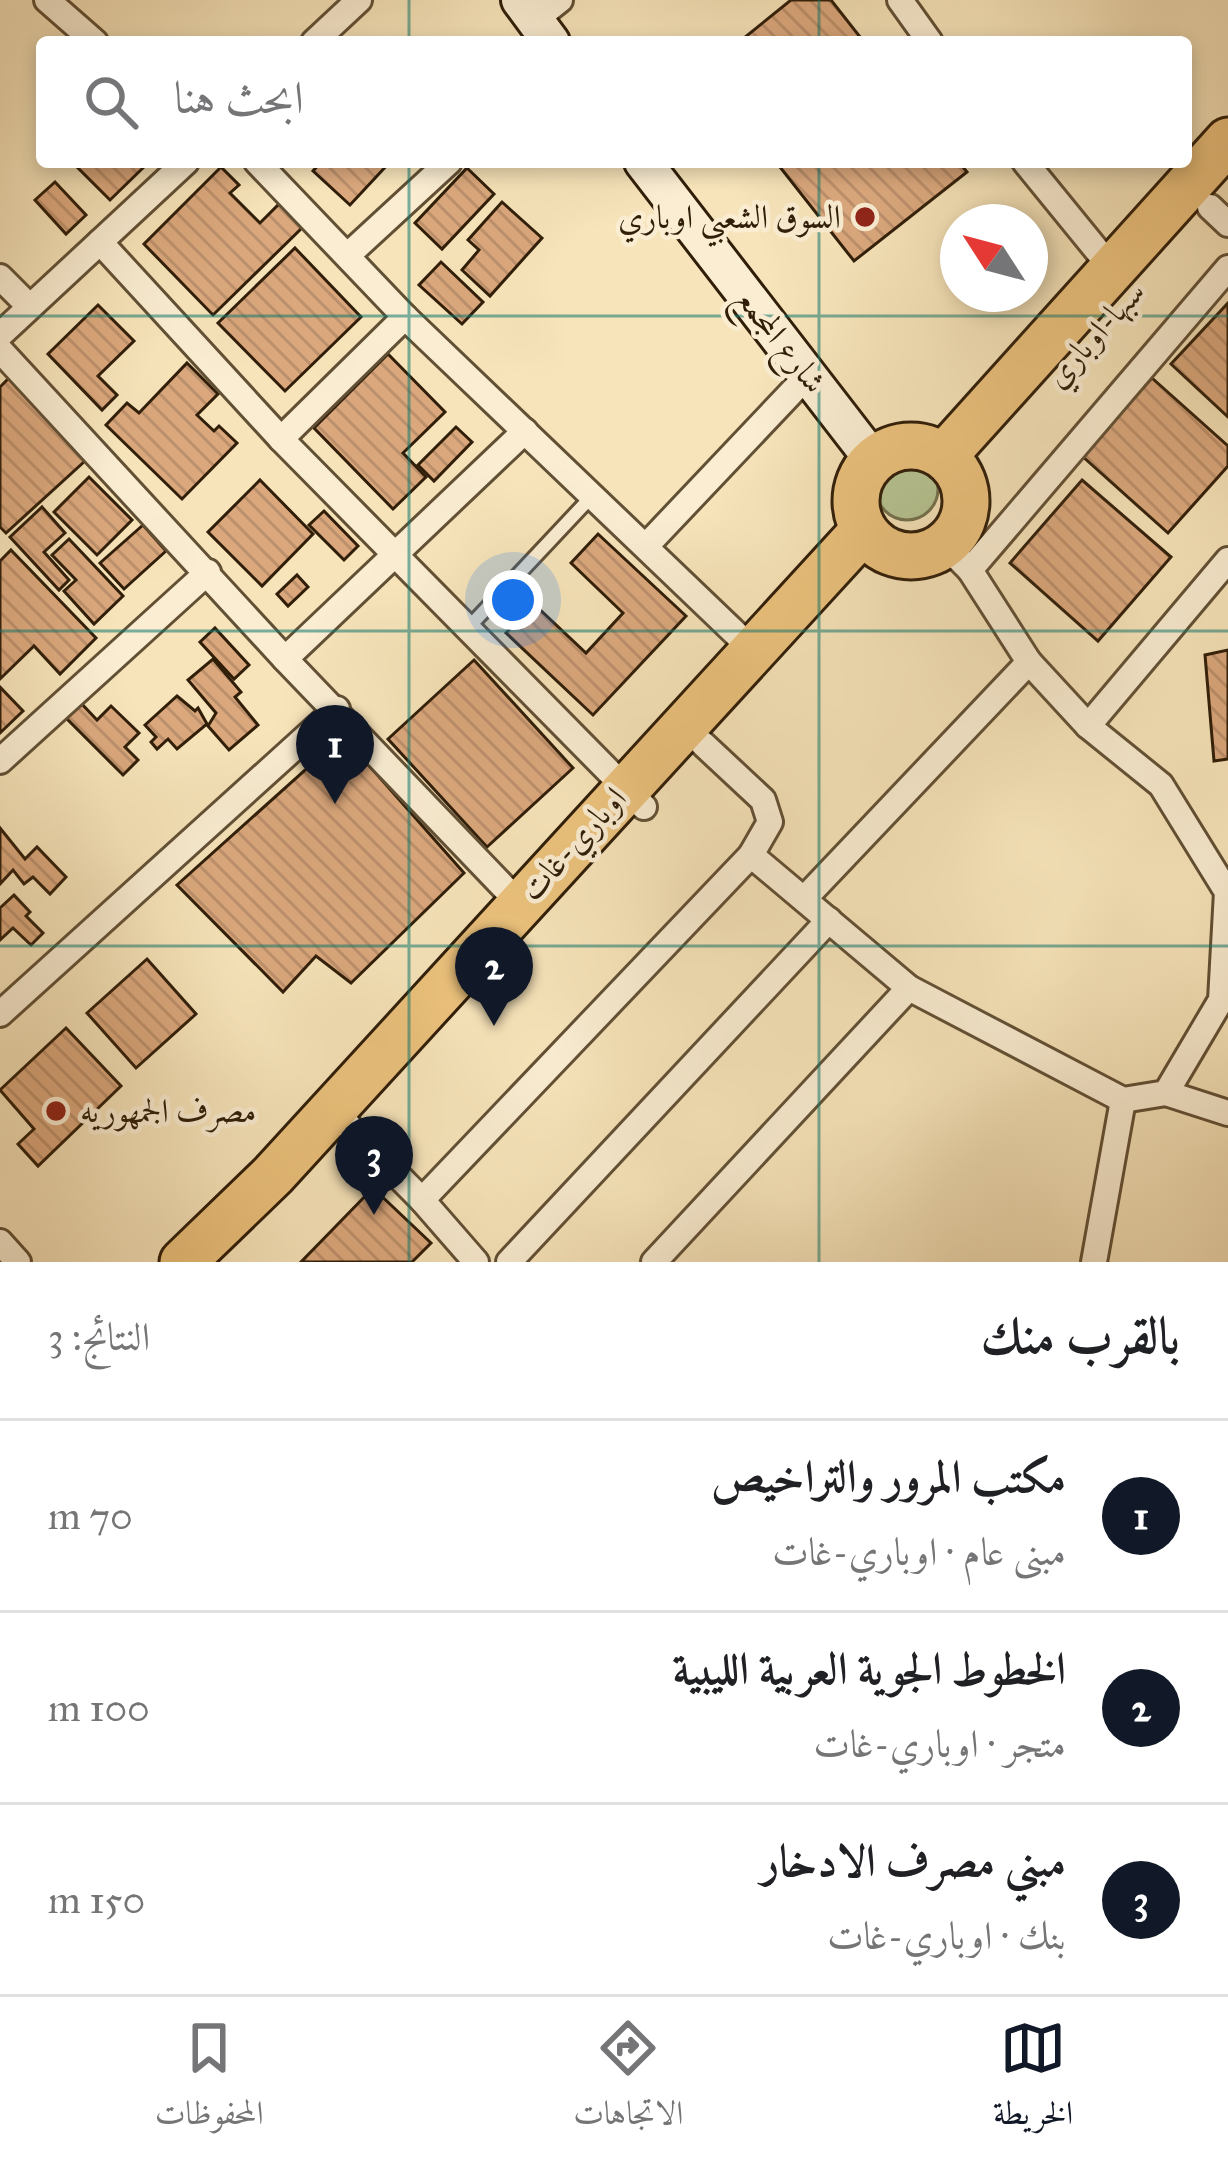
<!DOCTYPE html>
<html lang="ar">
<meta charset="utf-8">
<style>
body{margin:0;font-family:"IM FELL Great Primer",Amiri,serif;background:#f6f6f6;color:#202124;direction:rtl}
.compass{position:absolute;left:940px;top:204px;width:108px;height:108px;border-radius:50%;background:#fff;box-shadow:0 6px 18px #0003;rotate:306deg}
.you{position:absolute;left:513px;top:600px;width:42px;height:42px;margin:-30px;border:9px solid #fff;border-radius:50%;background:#1a73e8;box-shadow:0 0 0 18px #1a73e833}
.badge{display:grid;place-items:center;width:78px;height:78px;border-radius:50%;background:#111827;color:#fff;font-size:39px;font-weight:700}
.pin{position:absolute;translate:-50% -99px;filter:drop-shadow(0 3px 6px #0008)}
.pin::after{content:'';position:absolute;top:63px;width:42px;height:36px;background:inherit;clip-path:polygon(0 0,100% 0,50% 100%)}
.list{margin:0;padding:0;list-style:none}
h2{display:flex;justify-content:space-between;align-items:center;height:156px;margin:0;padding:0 48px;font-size:51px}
h2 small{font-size:39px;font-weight:400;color:#757577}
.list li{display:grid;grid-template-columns:78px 1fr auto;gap:36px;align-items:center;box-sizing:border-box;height:192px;padding:0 48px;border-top:3px solid #e0e0e0}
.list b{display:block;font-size:45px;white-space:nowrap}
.list p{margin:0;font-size:39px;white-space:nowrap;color:#757577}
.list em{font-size:39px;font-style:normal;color:#757577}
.icon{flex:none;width:66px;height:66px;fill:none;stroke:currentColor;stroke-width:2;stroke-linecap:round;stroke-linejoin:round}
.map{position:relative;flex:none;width:1228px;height:1262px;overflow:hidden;direction:ltr}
.search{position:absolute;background:#fff;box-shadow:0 6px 18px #0003;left:36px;right:36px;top:36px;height:132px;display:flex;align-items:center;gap:30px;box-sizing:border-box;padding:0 42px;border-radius:12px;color:#757577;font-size:45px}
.sheet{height:732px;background:#fff}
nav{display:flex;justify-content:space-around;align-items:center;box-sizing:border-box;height:168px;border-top:3px solid #e0e0e0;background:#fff;font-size:33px;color:#757577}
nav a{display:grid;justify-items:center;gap:6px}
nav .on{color:#111827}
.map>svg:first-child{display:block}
.green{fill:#b7c594;stroke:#74724e;stroke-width:3}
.building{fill:url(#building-back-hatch);stroke:#301e09;stroke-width:3}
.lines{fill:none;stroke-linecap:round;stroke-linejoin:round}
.lane-casing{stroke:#625035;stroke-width:18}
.street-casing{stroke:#625035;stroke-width:30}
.secondary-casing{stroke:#301e09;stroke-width:42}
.highway-casing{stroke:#301e09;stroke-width:51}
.lane{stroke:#faedd2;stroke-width:12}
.street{stroke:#faedd2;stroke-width:24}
.secondary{stroke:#faedd2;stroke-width:36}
.highway{stroke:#ecc27d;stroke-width:45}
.grid{fill:none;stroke:#0f766e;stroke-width:3;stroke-opacity:0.55}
.poi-dot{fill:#8f2418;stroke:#faedd2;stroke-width:4.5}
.labels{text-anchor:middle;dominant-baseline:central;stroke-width:9;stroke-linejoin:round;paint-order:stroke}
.poi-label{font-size:33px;fill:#301e09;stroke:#faedd2;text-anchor:end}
.street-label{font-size:33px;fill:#301e09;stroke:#faedd2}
</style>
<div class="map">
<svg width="1228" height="1262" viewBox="0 0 1228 1262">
<defs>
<pattern id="building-back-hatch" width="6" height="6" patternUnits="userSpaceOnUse" patternTransform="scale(3)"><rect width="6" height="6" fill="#dba87d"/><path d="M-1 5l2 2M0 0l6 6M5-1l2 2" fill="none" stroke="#bc906b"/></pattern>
</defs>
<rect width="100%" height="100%" fill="#f7e4ba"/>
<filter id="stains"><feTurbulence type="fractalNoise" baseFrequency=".00167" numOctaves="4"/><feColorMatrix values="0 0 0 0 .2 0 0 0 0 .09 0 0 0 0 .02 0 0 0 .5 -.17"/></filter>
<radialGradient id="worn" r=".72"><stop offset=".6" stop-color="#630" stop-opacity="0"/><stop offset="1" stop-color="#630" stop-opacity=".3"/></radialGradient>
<circle class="green" cx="907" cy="489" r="31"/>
<g class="building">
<polygon points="791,0 831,0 864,42 739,42"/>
<polygon points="72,162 149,162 110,200"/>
<polygon points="321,162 390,162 350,205 313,171"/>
<polygon points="776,162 959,162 967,172 854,261"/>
<polygon points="221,167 239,185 230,193 260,223 282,201 305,225 213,315 144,244"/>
<polygon points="467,168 494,194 442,249 415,223"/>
<polygon points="55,182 86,215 66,234 35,200"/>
<polygon points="502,202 542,238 490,296 462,270 479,250 468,240"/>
<polygon points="295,248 361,317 285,391 218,323"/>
<polygon points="441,262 483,302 462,324 419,285"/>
<polygon points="1228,303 1228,417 1171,364"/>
<polygon points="98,305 134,341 98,376 117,395 102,410 48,354"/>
<polygon points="388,354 445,412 403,453 426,477 393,509 314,428"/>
<polygon points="187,363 218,394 197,415 214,431 219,426 237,443 182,499 106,425 127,403 139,413"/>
<polygon points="9,378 85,461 6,533 0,527 0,387"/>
<polygon points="1152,378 1228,446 1228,466 1168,533 1082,456"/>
<polygon points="456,427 472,442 434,481 418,465"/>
<polygon points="89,477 132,520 97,555 54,512"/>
<polygon points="260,480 313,534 262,586 208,532"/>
<polygon points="1082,480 1171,557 1098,641 1010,563"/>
<polygon points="42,507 65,533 44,552 69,580 59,590 10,537"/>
<polygon points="324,511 358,546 344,560 309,525"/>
<polygon points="143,525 166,551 124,589 100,563"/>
<polygon points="598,534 686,616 593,715 506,633 534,604 586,653 623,613 571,563"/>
<polygon points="69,539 123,596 94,624 64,591 76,580 52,555"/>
<polygon points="11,550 96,638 60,674 34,646 0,679 0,561"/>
<polygon points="297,575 308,587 288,606 277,594"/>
<polygon points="215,628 249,665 234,679 200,642"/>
<polygon points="1228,650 1228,759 1214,761 1205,655"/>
<polygon points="213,659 241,692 235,697 258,725 229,750 208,726 216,713 188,680"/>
<polygon points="474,660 573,768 487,847 388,739"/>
<polygon points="0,687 23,711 0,733"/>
<polygon points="177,696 195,711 198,708 207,724 177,749 168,739 157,749 151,742 156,737 145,725"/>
<polygon points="80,702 97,720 111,706 139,733 125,747 138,760 123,775 65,717"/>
<polygon points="343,736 464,873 351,983 316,956 283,992 177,885"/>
<polygon points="0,828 25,859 37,847 66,877 50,894 33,877 24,884 13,870 0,884"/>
<polygon points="14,895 30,912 26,916 43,933 31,945 13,928 0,940 0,908"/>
<polygon points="147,959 196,1014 136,1068 87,1013"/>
<polygon points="66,1028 121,1086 38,1166 18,1144 34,1129 0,1090"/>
<polygon points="373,1188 431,1243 412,1262 301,1262"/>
</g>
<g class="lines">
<defs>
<polyline id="lane" points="469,627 592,496"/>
<g id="street">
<polyline points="47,0 95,42"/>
<polyline points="900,0 930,42"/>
<polyline points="535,20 560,0"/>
<polyline points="314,42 359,0"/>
<polyline points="257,162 405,317 755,652"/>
<polyline points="1025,162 1113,270"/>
<polyline points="1210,207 1228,224"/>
<polyline points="100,242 281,439 644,807"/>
<polyline points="348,255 449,162"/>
<polyline points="0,277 29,306"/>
<polyline points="0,335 186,162"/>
<polyline points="0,350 285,659 519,903"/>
<polyline points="281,439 405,317"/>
<polyline points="647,545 808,375"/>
<polyline points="970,570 1228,268"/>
<polyline points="285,659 525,431"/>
<polyline points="1088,726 1228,560"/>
<polyline points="0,761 208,572"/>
<polyline points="751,855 909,988 1123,1100 1166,1093 1221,1000 1227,892 1161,785 1088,726 1029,662 970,570 945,545"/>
<polyline points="804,899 1029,662"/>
<polyline points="0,1014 337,709"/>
<polyline points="1166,1093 1228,1113"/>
<polyline points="332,1109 422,1200 476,1262"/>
<polyline points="422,1200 751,855 770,822 763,800 703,744"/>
<polyline points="0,1242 18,1262"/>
<polyline points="509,1262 829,920"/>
<polyline points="654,1262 909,988"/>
<polyline points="1094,1262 1123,1100"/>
</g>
<g id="secondary">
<polyline points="520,0 551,42"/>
<polyline points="643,162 874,461"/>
</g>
<g id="highway">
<circle cx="911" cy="501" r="55"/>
<polyline points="944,456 1228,141"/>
<polyline points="183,1262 273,1175 864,530"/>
</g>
</defs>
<use href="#lane" class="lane-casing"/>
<use href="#street" class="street-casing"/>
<use href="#secondary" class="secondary-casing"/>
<use href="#highway" class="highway-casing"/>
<use href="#lane" class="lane"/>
<use href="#street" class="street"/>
<use href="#secondary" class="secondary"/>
<use href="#highway" class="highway"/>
</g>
<path class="grid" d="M 409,0 L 409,42M 819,0 L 819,42M 409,162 L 409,1262M 819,162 L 819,1262M 0,316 L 1228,316M 0,631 L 1228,631M 0,946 L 1228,946"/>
<g class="poi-dot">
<circle cx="865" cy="217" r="12"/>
<circle cx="56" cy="1111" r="12"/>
</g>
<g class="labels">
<g class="poi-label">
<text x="841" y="217">السوق الشعبي اوباري</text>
<text x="80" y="1111" text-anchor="start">مصرف الجمهوريه</text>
</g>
<g class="street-label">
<text transform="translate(1095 334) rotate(-48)">سبها-اوباري</text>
<text transform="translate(781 340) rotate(52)">شارع المجمع</text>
<text transform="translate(573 844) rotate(-48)">اوباري-غات</text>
</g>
</g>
<rect width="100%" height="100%" filter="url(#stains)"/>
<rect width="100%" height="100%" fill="url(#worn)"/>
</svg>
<svg class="compass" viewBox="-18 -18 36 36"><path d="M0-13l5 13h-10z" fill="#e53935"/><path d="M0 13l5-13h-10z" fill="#757577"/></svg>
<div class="you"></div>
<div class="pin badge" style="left:335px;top:804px">1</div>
<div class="pin badge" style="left:494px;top:1026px">2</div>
<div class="pin badge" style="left:374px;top:1215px">3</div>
<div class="search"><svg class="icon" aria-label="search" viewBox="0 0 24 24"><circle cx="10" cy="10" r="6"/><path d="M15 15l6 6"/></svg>ابحث هنا</div>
</div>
<section class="sheet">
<h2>بالقرب منك<small>النتائج: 3</small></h2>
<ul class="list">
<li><span class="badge">1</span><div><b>مكتب المرور والتراخيص</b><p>مبنى عام · اوباري-غات</p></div><em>70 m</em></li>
<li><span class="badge">2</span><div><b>الخطوط الجوية العربية الليبية</b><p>متجر · اوباري-غات</p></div><em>100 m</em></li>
<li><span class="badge">3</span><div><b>مبني مصرف الادخار</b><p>بنك · اوباري-غات</p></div><em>150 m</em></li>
</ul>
</section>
<nav>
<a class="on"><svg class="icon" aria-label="map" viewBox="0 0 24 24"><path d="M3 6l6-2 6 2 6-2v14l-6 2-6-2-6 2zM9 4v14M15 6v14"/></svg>الخريطة</a>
<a><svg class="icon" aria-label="directions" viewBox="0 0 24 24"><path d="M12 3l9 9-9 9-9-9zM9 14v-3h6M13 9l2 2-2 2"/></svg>الاتجاهات</a>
<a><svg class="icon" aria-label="saved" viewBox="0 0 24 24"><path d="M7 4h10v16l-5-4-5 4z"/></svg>المحفوظات</a>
</nav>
